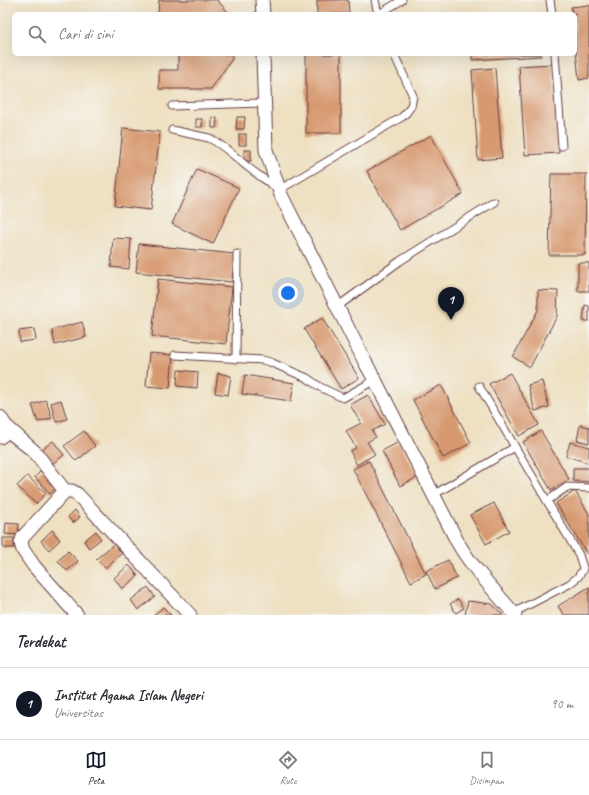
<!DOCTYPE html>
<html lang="id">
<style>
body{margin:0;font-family:Caveat,sans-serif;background:#f2f2f3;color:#2b2b33}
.you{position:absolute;left:288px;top:293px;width:14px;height:14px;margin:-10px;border:3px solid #fff;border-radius:50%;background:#1a73e8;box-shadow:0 0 0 6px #1a73e833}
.badge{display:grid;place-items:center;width:26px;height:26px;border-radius:50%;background:#111827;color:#fff;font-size:13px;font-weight:700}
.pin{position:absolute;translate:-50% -33px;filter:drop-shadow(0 1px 2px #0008)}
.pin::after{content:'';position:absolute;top:21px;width:14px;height:12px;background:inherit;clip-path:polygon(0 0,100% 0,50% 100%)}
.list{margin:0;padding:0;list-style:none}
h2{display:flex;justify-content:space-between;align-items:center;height:52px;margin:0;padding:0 16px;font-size:17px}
h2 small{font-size:13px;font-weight:400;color:#7c7c81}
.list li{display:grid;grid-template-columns:26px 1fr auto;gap:12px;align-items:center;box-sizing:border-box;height:72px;padding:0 16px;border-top:1px solid #e1e1e2}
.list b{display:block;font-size:15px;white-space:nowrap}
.list p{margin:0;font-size:13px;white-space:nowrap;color:#7c7c81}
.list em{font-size:13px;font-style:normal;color:#7c7c81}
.icon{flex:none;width:22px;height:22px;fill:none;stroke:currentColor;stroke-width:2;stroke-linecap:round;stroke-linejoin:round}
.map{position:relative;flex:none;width:589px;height:615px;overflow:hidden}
.search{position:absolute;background:#fff;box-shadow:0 4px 16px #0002;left:12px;right:12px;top:12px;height:44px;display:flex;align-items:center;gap:10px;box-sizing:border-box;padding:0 14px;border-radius:6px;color:#7c7c81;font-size:15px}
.sheet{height:124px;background:#fff}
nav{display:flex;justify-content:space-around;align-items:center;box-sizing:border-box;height:56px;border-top:1px solid #e1e1e2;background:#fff;font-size:11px;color:#7c7c81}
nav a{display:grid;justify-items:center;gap:2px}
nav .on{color:#111827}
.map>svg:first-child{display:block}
.building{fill:#d79970}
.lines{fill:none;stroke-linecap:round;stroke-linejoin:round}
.service-casing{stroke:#633c42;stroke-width:9}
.minor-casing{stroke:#633c42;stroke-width:15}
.service{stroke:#fff;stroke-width:7}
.minor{stroke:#fff;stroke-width:13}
</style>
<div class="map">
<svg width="589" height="615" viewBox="0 0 589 615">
<rect width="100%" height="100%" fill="#f6f6f2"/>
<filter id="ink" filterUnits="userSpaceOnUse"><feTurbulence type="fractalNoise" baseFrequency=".025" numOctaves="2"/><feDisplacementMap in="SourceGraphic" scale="8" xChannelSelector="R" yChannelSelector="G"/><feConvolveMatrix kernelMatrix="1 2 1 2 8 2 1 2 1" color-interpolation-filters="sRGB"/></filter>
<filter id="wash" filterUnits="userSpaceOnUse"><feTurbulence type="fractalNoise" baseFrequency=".012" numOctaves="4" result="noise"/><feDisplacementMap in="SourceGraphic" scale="16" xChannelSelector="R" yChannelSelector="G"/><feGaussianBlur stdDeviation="0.9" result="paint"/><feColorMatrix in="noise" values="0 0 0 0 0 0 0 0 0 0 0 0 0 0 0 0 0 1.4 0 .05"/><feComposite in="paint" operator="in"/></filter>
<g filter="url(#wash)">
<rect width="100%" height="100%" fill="#eee0c1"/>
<g id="blocks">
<g class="building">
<polygon points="159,0 217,0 230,14 158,14"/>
<polygon points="317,0 348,0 349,14 317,14"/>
<polygon points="589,5 589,78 579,80 575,42 575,14 572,14 571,7"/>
<polygon points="178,54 232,54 232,59 211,89 159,89 159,70 178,70"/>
<rect x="306" y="54" width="35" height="79"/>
<polygon points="472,54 541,54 541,56 472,60"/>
<polygon points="553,64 559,153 525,155 519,66"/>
<polygon points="495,68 502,158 478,160 472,70"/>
<polygon points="212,117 217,118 216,128 212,128"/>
<polygon points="237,117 245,117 244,129 236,129"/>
<rect x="196" y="119" width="6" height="8"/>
<polygon points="123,128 160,132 151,210 115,206"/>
<rect x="239" y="134" width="7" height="11"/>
<polygon points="431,135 463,194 400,230 367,171"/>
<rect x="244" y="150" width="7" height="11"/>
<polygon points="197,169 239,188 213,244 172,224"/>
<polygon points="551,174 586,174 585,255 549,255"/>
<polygon points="113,238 131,239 129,269 111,267"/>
<polygon points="139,244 234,254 232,282 136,272"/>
<rect x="578" y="263" width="11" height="28"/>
<polygon points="158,279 232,287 226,344 152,336"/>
<polygon points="538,290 558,291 557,316 530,367 513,357 538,310"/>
<polygon points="585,305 589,306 589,321 583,321"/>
<polygon points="322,318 359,378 341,389 304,329"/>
<polygon points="82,322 86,337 55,345 52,330"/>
<polygon points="34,329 36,340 20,342 19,331"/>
<polygon points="149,353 173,355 170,388 146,386"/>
<polygon points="178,370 198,372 197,388 177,386"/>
<polygon points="218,373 231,376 228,395 215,393"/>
<polygon points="510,373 539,425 519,436 489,384"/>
<polygon points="245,375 294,383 291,401 242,394"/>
<polygon points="542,381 549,407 535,411 528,385"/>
<polygon points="441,385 471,443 443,458 413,400"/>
<polygon points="368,395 385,424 372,431 376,437 367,442 375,454 357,465 350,451 356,448 346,431 361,423 350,405"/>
<polygon points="46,400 52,418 38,422 32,405"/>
<polygon points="61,400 67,419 56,422 51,403"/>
<polygon points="580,425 589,427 589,443 577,440"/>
<polygon points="84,431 95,446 76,461 64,446"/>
<polygon points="541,431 569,479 551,490 523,442"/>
<polygon points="53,441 64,455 52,464 41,450"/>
<polygon points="399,442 418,477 400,486 382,451"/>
<polygon points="570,442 589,447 589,463 566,456"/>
<polygon points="369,461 426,574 411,582 353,469"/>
<polygon points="44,468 59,485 50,494 35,477"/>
<polygon points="573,468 589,468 589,482 573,481"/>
<polygon points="27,476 46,493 36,504 17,486"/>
<polygon points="575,491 589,514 589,553 587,554 556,503"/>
<polygon points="494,503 509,531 486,544 470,515"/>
<polygon points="75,510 80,517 73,523 68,517"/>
<polygon points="6,523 19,524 18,535 5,534"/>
<polygon points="52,530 60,540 49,550 41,541"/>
<polygon points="96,531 101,539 89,548 84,541"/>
<rect x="3" y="538" width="11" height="10"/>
<polygon points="114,544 122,553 105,568 96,559"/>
<polygon points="68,551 78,561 67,571 58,561"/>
<polygon points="448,560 457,578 435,589 426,571"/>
<polygon points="129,565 138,576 122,589 114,578"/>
<polygon points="148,587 155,597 138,610 131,600"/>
<polygon points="589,587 589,615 564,615 558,606"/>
<polygon points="458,599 464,608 456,613 450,604"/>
<polygon points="468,601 492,604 503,615 465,615"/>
<polygon points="163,607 171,615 154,615"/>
</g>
</g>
</g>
<g filter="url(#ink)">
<use href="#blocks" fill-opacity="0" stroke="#633c42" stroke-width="1"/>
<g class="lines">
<defs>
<g id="service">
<polyline points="375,0 378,14"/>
<polyline points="550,0 552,14"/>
<polyline points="379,14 402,0"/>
<polyline points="555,54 562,146"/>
<polyline points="172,106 264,103"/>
<path d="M 172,130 L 209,138 C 224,145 236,158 249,168 C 259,176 269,182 279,190 L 402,117 L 407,112 L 411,106 L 413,96 L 394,54"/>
<polyline points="337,307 400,261 494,202"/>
<polyline points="175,355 262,360 270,362 307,378 320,387 343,398 375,380"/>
<polyline points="236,359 237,254"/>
<polyline points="479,386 579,555 583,568 582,571 578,577 569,584 513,613"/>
<polyline points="433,495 515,447"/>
<polyline points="547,501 567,487 589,488"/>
</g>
<g id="minor">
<polyline points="262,0 263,14"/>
<path d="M 263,54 L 266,150 L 281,195 L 365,362 L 375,380 L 458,543 C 473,569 495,591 515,615"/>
<polyline points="0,417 5,425 35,452 6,429 4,434 0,437"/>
<polyline points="35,452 65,491"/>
<polyline points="77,615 34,566 23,550 21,543 23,537 65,491 72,491 77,494 190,615"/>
</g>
</defs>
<use href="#service" class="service-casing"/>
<use href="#minor" class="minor-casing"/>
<use href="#service" class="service"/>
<use href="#minor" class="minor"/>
</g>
</g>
</svg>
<div class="you"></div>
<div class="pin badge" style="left:451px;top:320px">1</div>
<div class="search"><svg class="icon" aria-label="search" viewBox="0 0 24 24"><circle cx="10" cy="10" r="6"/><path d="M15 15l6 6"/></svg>Cari di sini</div>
</div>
<section class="sheet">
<h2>Terdekat<small></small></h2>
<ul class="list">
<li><span class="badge">1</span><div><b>Institut Agama Islam Negeri</b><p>Universitas</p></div><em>90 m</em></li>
</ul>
</section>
<nav>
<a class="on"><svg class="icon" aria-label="map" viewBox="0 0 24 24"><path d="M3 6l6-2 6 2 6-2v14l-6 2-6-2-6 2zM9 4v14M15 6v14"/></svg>Peta</a>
<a><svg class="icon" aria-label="directions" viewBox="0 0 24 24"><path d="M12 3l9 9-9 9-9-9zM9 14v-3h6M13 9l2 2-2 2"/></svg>Rute</a>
<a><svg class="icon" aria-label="saved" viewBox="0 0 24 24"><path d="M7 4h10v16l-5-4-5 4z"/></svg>Disimpan</a>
</nav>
